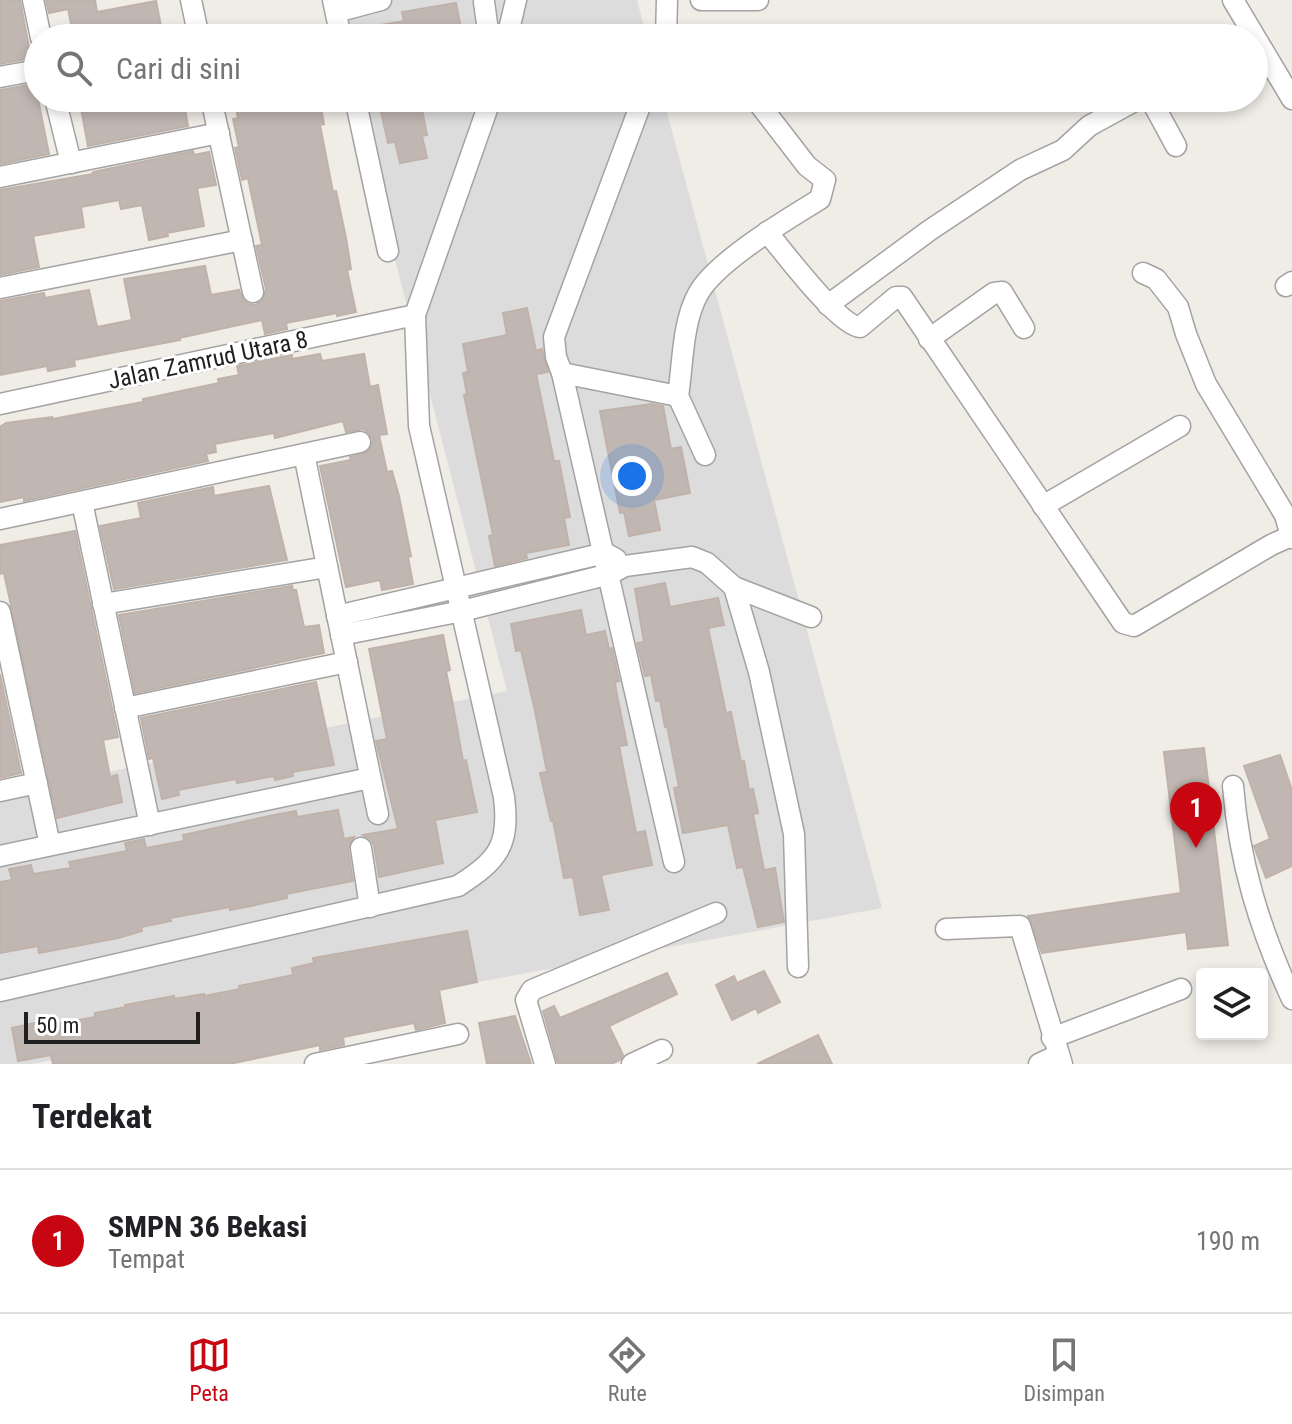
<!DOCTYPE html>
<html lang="id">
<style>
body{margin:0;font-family:"Roboto Condensed",sans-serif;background:#f2f2f2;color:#202124}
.controls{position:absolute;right:24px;bottom:24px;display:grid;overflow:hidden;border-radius:8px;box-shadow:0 4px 12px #0003}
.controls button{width:72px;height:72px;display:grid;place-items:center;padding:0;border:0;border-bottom:2px solid #e0e0e0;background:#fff;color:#202124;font:40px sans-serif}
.scale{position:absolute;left:24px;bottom:20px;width:176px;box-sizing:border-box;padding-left:8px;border:4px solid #1f1f1f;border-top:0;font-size:22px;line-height:28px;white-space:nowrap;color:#1f1f1f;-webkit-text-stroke:6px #fff;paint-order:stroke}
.you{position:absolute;left:632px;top:476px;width:28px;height:28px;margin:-20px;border:6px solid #fff;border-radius:50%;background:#1a73e8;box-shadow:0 0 0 12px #1a73e833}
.badge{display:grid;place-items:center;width:52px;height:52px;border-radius:50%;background:#c80612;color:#fff;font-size:26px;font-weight:700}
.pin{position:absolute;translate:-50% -66px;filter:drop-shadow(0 2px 4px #0008)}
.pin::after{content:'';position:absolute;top:42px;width:28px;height:24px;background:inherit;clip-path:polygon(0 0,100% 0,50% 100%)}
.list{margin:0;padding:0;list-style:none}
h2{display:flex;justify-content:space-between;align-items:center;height:104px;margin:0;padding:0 32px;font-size:34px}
h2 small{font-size:26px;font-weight:400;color:#757577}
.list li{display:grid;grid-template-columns:52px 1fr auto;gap:24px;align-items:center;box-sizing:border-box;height:144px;padding:0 32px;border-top:2px solid #e0e0e0}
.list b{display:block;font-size:30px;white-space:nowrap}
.list p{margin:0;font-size:26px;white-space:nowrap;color:#757577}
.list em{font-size:26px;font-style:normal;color:#757577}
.icon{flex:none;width:44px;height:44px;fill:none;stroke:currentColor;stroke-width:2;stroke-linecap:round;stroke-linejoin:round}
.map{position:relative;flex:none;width:1292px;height:1064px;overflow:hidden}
.search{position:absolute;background:#fff;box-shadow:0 4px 12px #0003;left:24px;right:24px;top:24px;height:88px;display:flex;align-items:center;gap:20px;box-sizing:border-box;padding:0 28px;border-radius:44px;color:#757577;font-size:30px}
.sheet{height:248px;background:#fff}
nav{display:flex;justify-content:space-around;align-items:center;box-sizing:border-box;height:112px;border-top:2px solid #e0e0e0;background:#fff;font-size:22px;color:#757577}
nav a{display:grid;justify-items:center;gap:4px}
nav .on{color:#c80612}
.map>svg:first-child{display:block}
.residential{fill:#dddcdc}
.building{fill:#c0b7b2;stroke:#c1b2a9;stroke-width:2}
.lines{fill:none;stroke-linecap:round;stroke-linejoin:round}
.street-casing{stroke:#a3a3a3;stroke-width:23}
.street{stroke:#fff;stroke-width:20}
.labels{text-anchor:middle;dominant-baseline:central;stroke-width:6;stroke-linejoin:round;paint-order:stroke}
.street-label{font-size:24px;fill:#1f1f1f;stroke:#fff}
</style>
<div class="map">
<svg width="1292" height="1064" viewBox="0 0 1292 1064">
<rect width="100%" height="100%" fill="#f0ece6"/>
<g class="residential">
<polygon points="328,0 637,0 647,38 338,38"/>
<polygon points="353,98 663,98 882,908 31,1064 0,1064 0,794 507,691"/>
</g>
<g class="building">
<polygon points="0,0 20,0 31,58 0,64"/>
<polygon points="46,0 95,0 97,12 156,1 161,26 100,38 74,38 68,9 49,13"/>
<polygon points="456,3 463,38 364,38 363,28 404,21 402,12"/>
<polygon points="35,84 49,154 0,164 0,90"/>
<polygon points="79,98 183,98 188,126 88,146"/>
<polygon points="234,98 319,98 324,124 320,125 333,192 336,191 346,238 351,269 347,270 356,312 337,316 337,313 286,323 287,329 265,334 262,320 179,338 180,340 74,360 75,366 48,371 47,366 0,375 0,301 44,293 45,298 89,290 97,327 132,320 124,279 205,266 211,295 239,290 243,300 248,304 255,305 262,301 266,289 256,246 262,245 248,178 242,180 235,148 239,147 233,119 238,118"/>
<polygon points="383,98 414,98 415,106 421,105 427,135 422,136 427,158 400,163 395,142 388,143 381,112 386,111"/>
<polygon points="193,151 194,155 209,152 216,185 197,188 204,226 167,233 168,236 149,240 142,205 121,209 119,200 81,207 84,227 33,236 39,267 0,275 0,190 93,174 93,172"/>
<polygon points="527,308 536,351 542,349 548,372 536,374 554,461 559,461 570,517 564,518 569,545 526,553 527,558 495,566 489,536 493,535 464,395 467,394 463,373 468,372 463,344 507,335 503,313"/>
<polygon points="320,354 322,361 364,354 370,387 378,385 387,434 379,435 387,472 392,471 399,496 411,556 408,557 413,584 382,590 380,580 346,587 320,466 351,460 350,457 363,454 369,451 373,440 369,433 363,429 346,432 343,421 275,438 274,433 215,444 216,452 206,454 208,461 24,501 24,497 0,502 0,427 6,423 52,417 53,419 143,402 143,399 219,383 218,379 239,375 237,366 292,355 292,359"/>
<polygon points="651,404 663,406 671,449 681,447 690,493 654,500 660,530 629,536 624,512 620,513 600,411"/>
<polygon points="269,486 287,560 114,589 100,526 141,518 138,503 213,487 214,496"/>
<polygon points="75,531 118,737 103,740 110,777 117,775 122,802 57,818 4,573 0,574 0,545"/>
<polygon points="665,583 670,607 718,598 724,625 708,628 716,665 726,713 731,712 741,762 744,761 749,790 753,789 758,813 753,814 764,870 775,868 784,922 758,927 743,867 737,868 728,825 683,833 674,788 679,787 667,726 665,727 660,700 656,701 651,675 645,676 637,643 644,642 635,589"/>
<polygon points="292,586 293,590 296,590 304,627 319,625 324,653 135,693 119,615"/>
<polygon points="581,610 586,635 605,631 609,649 612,648 619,681 615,682 616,690 627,745 619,746 636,833 645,831 652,865 601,875 609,910 580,915 573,877 564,878 553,820 551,821 540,773 547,772 535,711 521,650 516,651 511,624"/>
<polygon points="443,635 450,670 446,671 452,700 463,761 466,760 477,812 435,820 443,863 379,877 374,845 371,839 363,835 398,829 376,741 387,739 369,649"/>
<polygon points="0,674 21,773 0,778"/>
<polygon points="316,682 334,765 292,772 293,776 275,780 274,776 237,783 236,779 178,790 179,795 162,799 153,758 149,759 141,718"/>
<polygon points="1204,748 1228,945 1188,949 1186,932 1042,953 1028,916 1181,893 1164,752"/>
<polygon points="1280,755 1292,790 1292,866 1266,878 1254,846 1270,839 1244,766"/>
<polygon points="338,810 344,839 354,837 348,849 353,881 286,894 287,898 251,906 230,910 230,907 170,918 171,921 141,927 142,931 118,938 39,953 38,946 0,953 0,882 12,880 9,869 31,865 33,874 71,868 69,862 127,851 125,843 144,839 146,848 184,841 183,835 274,815 296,811 297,817"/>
<polygon points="467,931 477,982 439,990 445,1023 416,1030 414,1023 343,1037 344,1045 320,1050 320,1045 229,1064 53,1064 51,1055 18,1061 12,1028 35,1023 36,1028 95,1017 95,1013 126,1007 125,1005 174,996 174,999 204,994 204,996 240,989 239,986 293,975 292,968 314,963 313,958"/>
<polygon points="764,971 780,1002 758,1013 756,1008 732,1020 716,985 734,976 737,983"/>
<polygon points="667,973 677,994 609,1026 623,1055 620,1060 611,1064 558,1064 543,1011 554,1006 560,1018"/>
<polygon points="515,1016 531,1064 487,1064 479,1023"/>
<polygon points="818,1035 832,1064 757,1064"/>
</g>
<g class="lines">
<defs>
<g id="street">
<polyline points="33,0 41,38"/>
<polyline points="191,0 199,38"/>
<polyline points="333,0 341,38"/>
<polyline points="701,0 758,0"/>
<polyline points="1233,0 1292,99"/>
<polyline points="484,2 489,38"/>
<polyline points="336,12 381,0"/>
<polyline points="507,38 516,0"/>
<polyline points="666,38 667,0"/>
<polyline points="0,77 38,70"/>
<polyline points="55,98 71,163"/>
<polyline points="211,98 253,292"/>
<polyline points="355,98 388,251"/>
<polyline points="643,98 554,337 556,357 562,373 674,862"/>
<polyline points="1150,98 1176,146"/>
<polyline points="0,177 219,133"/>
<path d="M 767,232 C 783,251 839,326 860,327 L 896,297 L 902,297 L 1123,623 L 1134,626 L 1271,545 L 1291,536 L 1292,538"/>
<polyline points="1143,273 1156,279 1178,307 1186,334 1206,384 1285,515 1291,536"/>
<polyline points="1286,286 1292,282"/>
<polyline points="0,288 242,240"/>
<polyline points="828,305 930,230 1020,170 1063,150 1089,126 1140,98"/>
<polyline points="929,339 994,293 1002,292 1024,328"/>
<path d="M 562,373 L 678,396 C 683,364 682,323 698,294 C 715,262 789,218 820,199 L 825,180 L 807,166 L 760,105 L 772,98"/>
<polyline points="678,396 705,455"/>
<polyline points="0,404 415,315"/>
<polyline points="304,454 378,814"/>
<polyline points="82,502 150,825"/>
<polyline points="1043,506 1180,426"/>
<polyline points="0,519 360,442"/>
<polyline points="734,587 759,672 794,834 798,967"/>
<polyline points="103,604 327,567"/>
<polyline points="0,612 50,845"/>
<polyline points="337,616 605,553 616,559"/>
<polyline points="341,635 462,611 610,574 625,566 692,557 707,563 734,587 811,617"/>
<polyline points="125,708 347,662"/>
<path d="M 1233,786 C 1239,862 1260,930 1292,999"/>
<polyline points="0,791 37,783"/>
<polyline points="361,848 370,907"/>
<polyline points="0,856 370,778"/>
<polyline points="946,929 1020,926 1062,1064"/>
<path d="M 0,991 L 458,886 C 498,860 510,846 504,797 L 419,426 L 415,315 L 491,98"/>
<polyline points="1052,1038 1181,989"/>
<polyline points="315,1064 458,1034"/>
<polyline points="545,1064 526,1000 532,990 716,913"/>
<polyline points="632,1064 662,1050"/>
<polyline points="1039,1064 1058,1055"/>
</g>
</defs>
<use href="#street" class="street-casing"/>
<use href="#street" class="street"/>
</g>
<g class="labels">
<g class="street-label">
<text transform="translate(208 360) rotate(-12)">Jalan Zamrud Utara 8</text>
</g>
</g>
</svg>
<div class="controls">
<button><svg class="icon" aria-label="layers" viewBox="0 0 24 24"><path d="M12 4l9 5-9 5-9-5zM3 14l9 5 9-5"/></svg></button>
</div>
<div class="scale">50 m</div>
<div class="you"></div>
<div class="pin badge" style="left:1196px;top:848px">1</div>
<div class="search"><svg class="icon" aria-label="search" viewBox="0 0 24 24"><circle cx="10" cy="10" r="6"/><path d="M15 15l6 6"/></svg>Cari di sini</div>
</div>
<section class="sheet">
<h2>Terdekat<small></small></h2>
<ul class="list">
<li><span class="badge">1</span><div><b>SMPN 36 Bekasi</b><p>Tempat</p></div><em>190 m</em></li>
</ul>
</section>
<nav>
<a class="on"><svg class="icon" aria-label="map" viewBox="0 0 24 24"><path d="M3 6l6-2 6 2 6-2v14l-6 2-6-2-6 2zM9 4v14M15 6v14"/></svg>Peta</a>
<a><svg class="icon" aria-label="directions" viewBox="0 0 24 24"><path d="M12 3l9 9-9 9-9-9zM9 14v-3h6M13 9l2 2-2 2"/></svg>Rute</a>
<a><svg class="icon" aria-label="saved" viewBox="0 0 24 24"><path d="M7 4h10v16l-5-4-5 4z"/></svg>Disimpan</a>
</nav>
